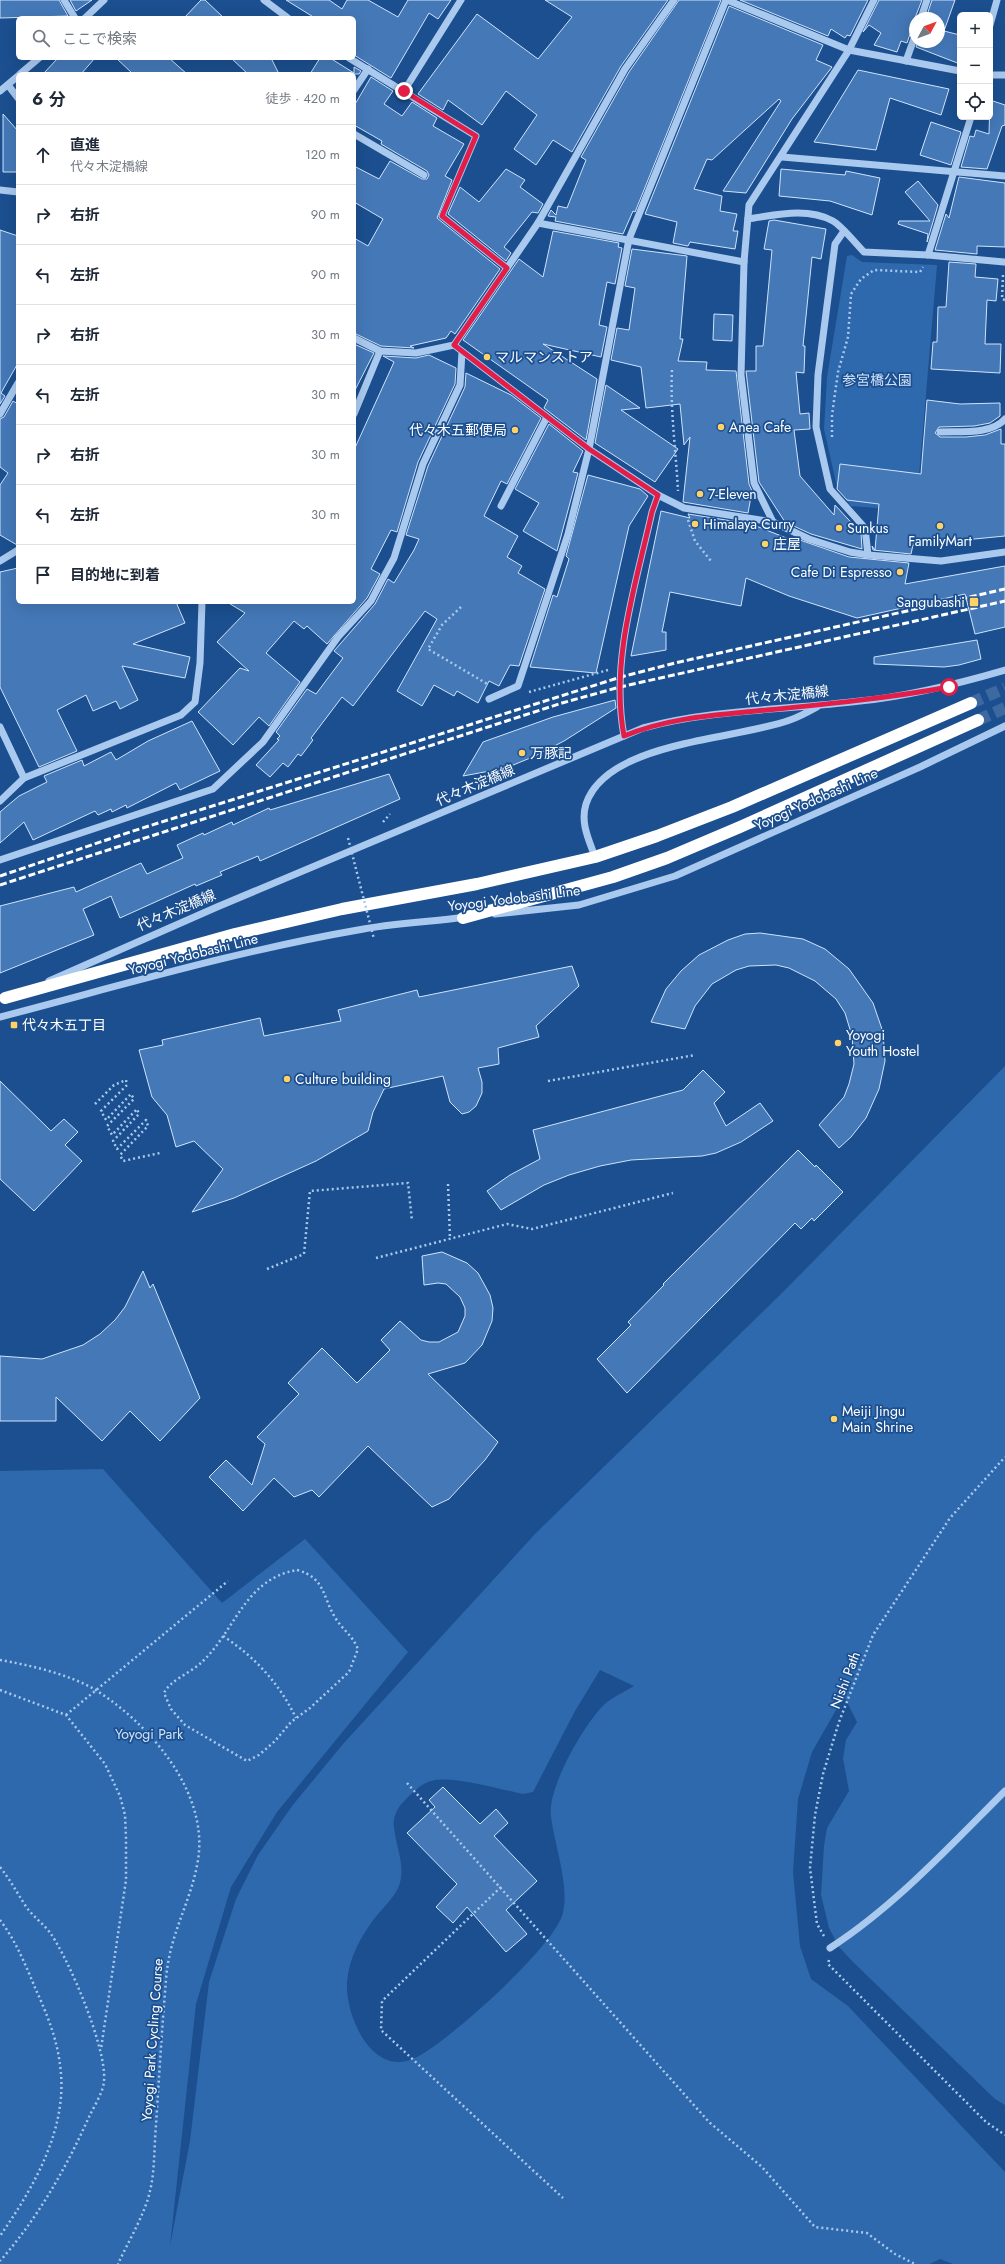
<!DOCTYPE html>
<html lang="ja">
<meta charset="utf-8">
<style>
body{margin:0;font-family:Jost,"Noto Sans JP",sans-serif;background:#f6f6f7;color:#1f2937}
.controls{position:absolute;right:12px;top:12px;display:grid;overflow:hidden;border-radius:6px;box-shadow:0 4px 16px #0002}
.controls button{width:36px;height:36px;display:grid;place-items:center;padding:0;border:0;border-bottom:1px solid #e0e1e3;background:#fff;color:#1f2937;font:20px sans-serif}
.compass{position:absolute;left:909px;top:12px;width:36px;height:36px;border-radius:50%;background:#fff;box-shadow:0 4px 16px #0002;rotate:49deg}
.stop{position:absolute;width:12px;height:12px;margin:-9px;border:3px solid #e11d48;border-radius:50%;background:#fff}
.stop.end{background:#e11d48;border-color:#fff;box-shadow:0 1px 4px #0008}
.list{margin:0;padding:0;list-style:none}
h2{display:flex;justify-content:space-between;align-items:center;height:52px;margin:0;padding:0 16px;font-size:17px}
h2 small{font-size:13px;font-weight:400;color:#747a83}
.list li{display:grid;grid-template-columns:26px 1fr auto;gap:12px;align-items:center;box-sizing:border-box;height:60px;padding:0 16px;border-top:1px solid #e0e1e3}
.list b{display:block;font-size:15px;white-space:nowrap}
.list p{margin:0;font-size:13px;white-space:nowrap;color:#747a83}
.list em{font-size:13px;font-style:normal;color:#747a83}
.icon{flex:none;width:22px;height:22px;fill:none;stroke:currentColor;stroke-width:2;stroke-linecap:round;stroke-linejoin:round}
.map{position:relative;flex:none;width:1005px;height:2264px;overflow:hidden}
.search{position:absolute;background:#fff;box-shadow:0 4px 16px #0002;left:16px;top:16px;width:340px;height:44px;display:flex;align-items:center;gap:10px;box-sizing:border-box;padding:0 14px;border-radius:6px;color:#747a83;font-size:15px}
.panel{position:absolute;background:#fff;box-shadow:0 4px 16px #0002;left:16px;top:72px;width:340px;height:532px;border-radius:6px}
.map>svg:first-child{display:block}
.green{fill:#2e69ad;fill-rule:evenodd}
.building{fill:#4478b7;stroke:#cfe3fa}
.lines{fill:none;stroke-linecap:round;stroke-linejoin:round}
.highway-tunnel{stroke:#3d69a0;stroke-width:12;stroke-dasharray:12 6;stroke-linecap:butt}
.path{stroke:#a9c9ee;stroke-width:2.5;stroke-dasharray:2 3;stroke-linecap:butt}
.minor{stroke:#a9c9ee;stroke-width:7}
.highway{stroke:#fff;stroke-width:12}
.rail{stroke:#fff;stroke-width:3;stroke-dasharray:7 3;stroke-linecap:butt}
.path-bridge{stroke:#a9c9ee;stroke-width:2.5;stroke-dasharray:2 3;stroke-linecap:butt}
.route{stroke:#e11d48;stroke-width:5}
.poi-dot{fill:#ffd166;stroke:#1b4f8f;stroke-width:1.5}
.labels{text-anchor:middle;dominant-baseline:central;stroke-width:3.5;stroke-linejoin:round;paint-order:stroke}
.poi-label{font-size:14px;fill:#fff;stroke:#1b4f8f;text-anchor:start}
.park-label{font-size:14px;fill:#cfe3fa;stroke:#1b4f8f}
.street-label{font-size:14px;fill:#fff;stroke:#1b4f8f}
</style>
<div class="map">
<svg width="1005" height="2264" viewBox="0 0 1005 2264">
<rect width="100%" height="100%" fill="#1b4f8f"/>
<g class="green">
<polygon points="852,255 862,262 937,265 916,511 851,506 837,487 824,429 827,377 847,256"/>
<path d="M 1005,1066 L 1005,2105 L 995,2099 L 853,1962 L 839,1947 L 829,1928 L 821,1895 L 824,1846 L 827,1828 L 849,1791 L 843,1758 L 846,1740 L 857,1722 L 844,1696 L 812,1752 L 798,1799 L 793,1872 L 800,1946 L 811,1979 L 848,2006 L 1005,2172 L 1005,2264 L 953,2264 L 940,2259 L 930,2264 L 0,2264 L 0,1471 L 103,1469 L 222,1603 L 305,1539 L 408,1652 L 277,1812 L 231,1887 L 196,2004 L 170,2246 L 190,2141 L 209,1982 L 236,1899 L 258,1855 L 292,1806 L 343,1744 L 536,1533 L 785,1290 ZM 600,1670 L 634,1686 C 623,1693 609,1698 600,1709 C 582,1729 547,1789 551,1816 C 554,1844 571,1889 562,1916 C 550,1950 450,2040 417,2057 C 374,2080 345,2018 347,1982 C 349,1958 360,1938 374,1919 C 382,1909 394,1898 399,1886 C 406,1865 396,1848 394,1827 C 392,1816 399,1806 406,1799 C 413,1792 419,1786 428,1782 C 447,1773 502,1790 523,1794 L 533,1792 L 575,1711 Z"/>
</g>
<g class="building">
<polygon points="0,0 59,0 68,16 0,18"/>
<polygon points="70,0 92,0 76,11"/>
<polygon points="201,0 205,0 224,18 184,18"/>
<polygon points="286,0 329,0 342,9 347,0 368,0 398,17 408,0 451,0 438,19 429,13 391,78 354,55 354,18 315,18"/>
<polygon points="545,0 668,0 621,66 572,152 553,140 536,165 514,149 537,115 506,91 482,125 448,100 443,110 418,94 477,14 538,59 572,17"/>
<polygon points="679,0 721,0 635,212 633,211 623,234 555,221 556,217 548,216 551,210 556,215 558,206 567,208 586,160 581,157 629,72"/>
<polygon points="740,0 868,0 850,36 847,35 845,38 831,29 828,36"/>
<polygon points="879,0 922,0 915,18 915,31 910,34 907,43 901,41 897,52 874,45 881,33 869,25 863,32"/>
<polygon points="932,0 955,0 944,31 960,35 960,64 916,47 918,42 939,42 939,18 926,18"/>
<polygon points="729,6 823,45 816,60 832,67 792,119 746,193 723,191 781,101 779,99 712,160 707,159 694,189 722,196 720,211 737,214 733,231 738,231 735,249 690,242 688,246 673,243 677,222 645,214"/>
<polygon points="58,58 95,58 81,74 43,74"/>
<polygon points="116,58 169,58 187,74 133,74"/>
<polygon points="231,58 271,58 279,74 248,74"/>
<polygon points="320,58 330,58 354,73 354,67 361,71 359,74 310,74"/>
<polygon points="858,70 949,89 941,115 890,98 876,150 814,142"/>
<polygon points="371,77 393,91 384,104 402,116 412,102 437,118 433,126 464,144 445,176 452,180 437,218 500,269 455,334 451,331 446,338 410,346 414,348 381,346 354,333 354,238 368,246 383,219 354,202 354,166 379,179 390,161 422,179 427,179 429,175 427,171 381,144 382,141 354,125 354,106"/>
<polygon points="990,100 1005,105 1005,125 1002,126 987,169 961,167 970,136 974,137 976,130 989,134"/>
<polygon points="3,114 18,131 18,172 3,172"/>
<polygon points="931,122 961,132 951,165 920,155"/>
<polygon points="506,169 525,180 520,187 543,204 538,213 532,212 504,247 511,253 506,261 448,214 460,187 479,202"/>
<polygon points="781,169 845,175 846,171 880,178 872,215 830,201 779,196"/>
<polygon points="959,177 1005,183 1005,247 977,246 977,254 935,250 946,214 949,218"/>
<polygon points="918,181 938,205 927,242 928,234 898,224 899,221 930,221 905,192"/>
<polygon points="774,220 826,229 821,259 812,257 803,346 805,346 804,373 796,372 800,414 809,413 810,429 794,430 800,476 834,515 835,505 861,533 862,549 811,534 785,522 759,482 746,371 756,371 756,346 763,346 772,250 764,249 769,221"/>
<polygon points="0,230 18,236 18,363 1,393 5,396 0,404"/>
<polygon points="553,231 619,243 618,247 622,248 615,284 607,282 599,325 607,327 601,357 543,344 597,379 586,440 544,408 548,400 463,340 519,259 543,277"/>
<polygon points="632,249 687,256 680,339 683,339 678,361 707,362 706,370 736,371 749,484 752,491 748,513 683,502 690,437 684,445 680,404 646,408 641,367 611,360 617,328 629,330 635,288 625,286"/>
<polygon points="949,262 976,264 975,277 998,279 996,301 987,300 985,344 1001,344 1000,373 931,369 933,342 937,342 938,307 946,307"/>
<polygon points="714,314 733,315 732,341 713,340"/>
<polygon points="354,344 374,353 354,392"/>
<polygon points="429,355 456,368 455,384 418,462 397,532 391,530 371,569 380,574 367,598 327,644 307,626 304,629 294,621 266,653 300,682 269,726 259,717 233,745 198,712 240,668 249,671 217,642 245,613 227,602 354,602 354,450 394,362 383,356 416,358"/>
<polygon points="466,373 511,395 541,418 507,484 501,481 484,516 518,536 507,557 522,566 518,573 545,589 519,666 510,665 499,686 489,681 478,703 457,691 454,696 434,685 422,706 397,691 437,619 425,611 353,706 342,697 311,738 313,740 301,756 298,754 288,767 283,763 270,777 256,765 279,740 277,739 280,736 276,732 307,689 316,694 343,658 334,651 375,604 388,579 394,583 414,550 419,539 406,535 428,466 465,387"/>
<polygon points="606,385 640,408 621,410 678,449 655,482 595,443"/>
<polygon points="927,400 960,404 1000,403 1000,416 990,423 974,426 939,427 935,433 940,437 966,437 985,435 1001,429 1001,444 1005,444 1005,536 913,545 911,554 873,550 872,546 875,550 879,504 847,500 837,489 840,464 921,474"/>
<polygon points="13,401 18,404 17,545 0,535 0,485 8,473 0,467 0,419 4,417"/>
<polygon points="549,424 583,451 573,472 578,473 557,551 523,531 539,503 515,489"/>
<polygon points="588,475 640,489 648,496 629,526 596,673 530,667 553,595 557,597 569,559 566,556"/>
<polygon points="661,511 690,518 688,514 751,524 799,543 797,539 849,557 909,563 905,584 1005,566 1005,627 975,634 965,594 857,618 789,596 746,578 741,606 670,592 662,632 666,632 666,650 631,656"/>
<polygon points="18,568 18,602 176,602 185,623 133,644 190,657 185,678 122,666 138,700 120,709 116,701 93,711 86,695 57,710 77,751 39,767 0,687 0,572"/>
<polygon points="977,640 981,659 959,665 944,667 874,664 874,657"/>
<polygon points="615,700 616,708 564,741 535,756 506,768 463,776 483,742 553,717"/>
<polygon points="192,721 220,771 180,790 176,783 127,808 126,805 112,812 111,809 98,815 95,811 33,840 24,822 0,843 0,812 19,796 47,782 44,776 82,760 84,766 111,752 116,760 148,741"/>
<polygon points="389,774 400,799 260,861 258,856 220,872 222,875 196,886 195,884 120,918 111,896 83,909 94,935 0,973 0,906 74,887 76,892 141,863 147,874 183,858 177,845 203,833 204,835 232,822 233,825 269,808 270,810"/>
<polygon points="760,933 803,939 825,949 849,969 873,1003 883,1032 884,1047 885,1061 879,1089 866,1118 851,1137 839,1148 819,1125 844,1097 849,1084 854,1064 852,1036 845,1013 836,999 815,981 789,968 776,965 749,966 736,970 712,984 695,1006 685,1029 651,1022 666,989 681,971 699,955 728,940 745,934"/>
<polygon points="572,966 579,986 536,1026 539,1037 498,1048 499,1064 478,1068 482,1082 482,1093 476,1106 469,1112 462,1114 450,1102 443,1076 384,1089 373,1112 368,1131 316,1161 234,1198 192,1212 223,1169 194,1141 176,1147 167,1115 152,1097 139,1050 163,1045 162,1040 260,1018 264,1036 341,1021 338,1010 417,990 419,997"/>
<polygon points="703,1070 725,1092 714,1103 726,1126 760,1103 773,1121 741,1142 716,1153 702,1156 631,1160 600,1166 569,1175 544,1185 501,1210 487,1191 510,1175 540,1159 533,1130 683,1090"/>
<polygon points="0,1081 51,1131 64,1119 78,1132 65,1145 82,1161 34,1211 0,1179"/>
<polygon points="798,1150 815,1167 816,1165 843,1192 814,1221 812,1218 801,1229 795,1223 627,1393 597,1359 631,1325 628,1322 664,1285 663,1284"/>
<polygon points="442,1252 467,1263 478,1273 490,1295 493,1308 492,1321 482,1345 465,1363 428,1374 498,1442 485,1460 449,1499 432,1507 368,1446 319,1497 312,1490 294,1497 274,1478 243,1511 209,1477 226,1460 252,1485 265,1444 257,1437 299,1394 288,1383 322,1348 357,1383 390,1350 381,1340 400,1321 421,1340 429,1342 439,1342 458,1332 465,1316 465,1308 460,1297 446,1284 438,1283 424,1285 422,1256"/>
<polygon points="143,1271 150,1288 153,1284 200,1398 160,1441 130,1411 102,1441 56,1397 56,1421 0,1421 0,1356 42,1359 83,1345 100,1334 115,1320 125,1307"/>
<polygon points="443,1787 480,1824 496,1809 508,1823 494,1836 537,1881 506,1910 527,1934 506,1952 467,1907 453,1923 436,1907 457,1884 407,1833 435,1807 429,1800"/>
</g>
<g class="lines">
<g class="highway-tunnel">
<polyline points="971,703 1005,688"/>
<polyline points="978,720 1005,708"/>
</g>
<g class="path">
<polyline points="1003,275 1002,299 1005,300"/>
<path d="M 672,370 C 670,410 676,451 678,491"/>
<polyline points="832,437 832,415 838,372 848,337 851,294 861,279 874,270 920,272 923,267"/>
<polyline points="688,520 695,541 711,561"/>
<polyline points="461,607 442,625 428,649 489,685"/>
<polyline points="529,692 608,670"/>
<polyline points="383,822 390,814"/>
<polyline points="548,1081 695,1055"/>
<polyline points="95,1104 114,1085 126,1080 127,1085 101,1111 106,1120 131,1094 134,1099 107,1126 112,1135 137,1109 139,1114 113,1141 117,1149 146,1120 148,1126 120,1155 123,1161 160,1153"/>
<polyline points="448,1184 450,1239"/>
<polyline points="376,1258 507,1224 532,1229 673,1193"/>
<polyline points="267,1269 304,1254 310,1191 408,1183 412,1221"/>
<path d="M 297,1570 C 326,1578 322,1597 336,1619 C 343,1630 352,1635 358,1649 L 349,1672 L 310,1708 L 291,1722 L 275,1741 L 259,1755 L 247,1761 L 185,1725 L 171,1709 L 164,1693 C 170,1680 191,1673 203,1661 C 236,1629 245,1579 297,1570 Z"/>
<path d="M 223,1636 C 255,1657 279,1683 296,1718"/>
<path d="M 0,1660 C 29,1665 68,1674 94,1689 C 149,1723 209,1792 198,1860 C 191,1903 169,1934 166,1980 C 162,2028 159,2077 156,2125 C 154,2147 155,2170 150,2191 C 145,2214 128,2242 118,2264"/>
<polyline points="0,1690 66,1715 105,1764 120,1796 125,1815 126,1838 126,1880 101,2049"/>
<polyline points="66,1715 228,1581"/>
<polyline points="407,1783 709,2122 762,2167 815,2227 867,2233 895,2254 915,2264"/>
<path d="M 0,1867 C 11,1881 16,1891 25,1905 C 32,1916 44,1924 51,1934 C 70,1962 107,2049 104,2081 C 103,2093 94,2106 89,2117 C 66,2168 38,2218 0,2261"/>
<polyline points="501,1887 382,2001 381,2030 563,2198"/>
<path d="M 0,1920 C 16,1941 26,1966 36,1990 C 47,2014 57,2039 60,2065 C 69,2127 34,2187 0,2236"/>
<polyline points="824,1936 817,1924 810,1868 815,1815 823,1774 839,1722 873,1635 950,1518 1005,1457"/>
<polyline points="829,1960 828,1964 986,2122 1005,2135"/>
</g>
<g class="minor">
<polyline points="64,0 75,18"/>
<polyline points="264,0 288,18"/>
<polyline points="727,0 849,50 960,71"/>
<polyline points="85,18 104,0"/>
<polyline points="921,18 927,0"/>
<polyline points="990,25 997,0"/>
<polyline points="349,58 476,136 442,216 507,268"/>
<polyline points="906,61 915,36"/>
<polyline points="20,74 39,58"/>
<polyline points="990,75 1005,75"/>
<polyline points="8,85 18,98"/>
<polyline points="354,90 368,69"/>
<polyline points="0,91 18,76"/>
<polyline points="404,91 461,0"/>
<polyline points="354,134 424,175"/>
<polyline points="782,157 1005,176"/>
<polyline points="0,190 18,192"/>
<path d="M 748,219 C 776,215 807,207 833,221 C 842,226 856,244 864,252 L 928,255 L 971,117"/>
<polyline points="538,223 744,262"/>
<polyline points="844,231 835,244 818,375 816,427 830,489 865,528 868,555"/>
<polyline points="928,255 1004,262"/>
<polyline points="354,338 380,351 416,353 454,345 538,223 625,69 674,0"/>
<polyline points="454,345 589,449 658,495 684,508 773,522 809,539 850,552 868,555 941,561 1005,552"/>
<polyline points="0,414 18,383"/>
<polyline points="354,414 380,351"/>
<path d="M 940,432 C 960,431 991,435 1005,419"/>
<polyline points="501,506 547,417"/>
<polyline points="773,522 754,483 741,375 744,262 749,205 849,50 874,0"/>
<polyline points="0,561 18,550"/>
<polyline points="489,699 518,686 568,534 589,449 629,239 726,0"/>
<polyline points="0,727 24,778"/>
<path d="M 624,736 C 610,661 636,584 652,512 L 658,495"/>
<polyline points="0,801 24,778 181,715 195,702 200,663 202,602"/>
<path d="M 595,857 C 589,840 580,823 586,804 C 607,741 736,740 790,720 C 799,717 808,712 817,707"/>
<polyline points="0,860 213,789 263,742 338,637 371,601 382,580 394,558 423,464 460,385 462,352"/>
<polyline points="495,914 579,905 675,876 920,767 1005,726"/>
<path d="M 49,981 L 217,907 L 643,728 C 713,709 788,710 860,701 C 910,696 957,684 1005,670"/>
<path d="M 0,1017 C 119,986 237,951 358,930 C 394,923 431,922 466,917"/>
<path d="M 830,1948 C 895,1906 950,1846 1005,1791"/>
</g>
<g class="highway">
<polyline points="463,918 613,877 667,858 740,827 978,720"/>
<polyline points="5,998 235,934 342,909 477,884 595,857 657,836 732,807 971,703"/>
</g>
<g class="rail">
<polyline points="0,876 130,832 621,677 675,663 1005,589"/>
<polyline points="0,885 562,703 620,687 1005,601"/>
</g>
<polyline class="path-bridge" points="348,838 374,939"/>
</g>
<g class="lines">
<path class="route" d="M 404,91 L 476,136 L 442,216 L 507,268 L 454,345 L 589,449 L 658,495 L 652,512 C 636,584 610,661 624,736 C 670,717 718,715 767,710 C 828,704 889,698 949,687"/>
</g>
<g class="poi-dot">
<circle cx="487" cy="357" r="4"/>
<circle cx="721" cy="427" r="4"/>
<circle cx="515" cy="430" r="4"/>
<circle cx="700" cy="494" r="4"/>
<circle cx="695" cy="524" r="4"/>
<circle cx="940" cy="526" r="4"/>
<circle cx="839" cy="528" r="4"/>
<circle cx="765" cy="544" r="4"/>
<circle cx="900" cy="572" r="4"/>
<rect x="969" y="597" width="10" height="10" rx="2"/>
<circle cx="522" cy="753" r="4"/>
<rect x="10" y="1021" width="8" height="8" rx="2"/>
<circle cx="838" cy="1043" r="4"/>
<circle cx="287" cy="1079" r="4"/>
<circle cx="834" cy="1419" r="4"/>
</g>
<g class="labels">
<g class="poi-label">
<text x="495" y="357">マルマンストア</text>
<text x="729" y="427">Anea Cafe</text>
<text x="507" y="430" text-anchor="end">代々木五郵便局</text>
<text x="708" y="494">7-Eleven</text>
<text x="703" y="524">Himalaya Curry</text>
<text x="847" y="528">Sunkus</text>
<text x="940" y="541" text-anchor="middle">FamilyMart</text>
<text x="773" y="544">庄屋</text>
<text x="892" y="572" text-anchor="end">Cafe Di Espresso</text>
<text x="965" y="602" text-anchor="end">Sangubashi</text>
<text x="530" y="753">万豚記</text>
<text x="22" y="1025">代々木五丁目</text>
<text x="846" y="1035">Yoyogi<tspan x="846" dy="16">Youth Hostel</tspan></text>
<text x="295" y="1079">Culture building</text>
<text x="842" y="1411">Meiji Jingu<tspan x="842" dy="16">Main Shrine</tspan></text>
</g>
<g class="park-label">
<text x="877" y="380">参宮橋公園</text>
<text x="149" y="1734">Yoyogi Park</text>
</g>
<g class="street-label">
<text transform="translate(787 695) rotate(-6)">代々木淀橋線</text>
<text transform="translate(475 785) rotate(-23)">代々木淀橋線</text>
<text transform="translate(816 799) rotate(-24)">Yoyogi Yodobashi Line</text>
<text transform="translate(514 898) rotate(-7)">Yoyogi Yodobashi Line</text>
<text transform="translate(176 910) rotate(-23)">代々木淀橋線</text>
<text transform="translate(193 954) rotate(-14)">Yoyogi Yodobashi Line</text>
<text transform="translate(845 1680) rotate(-69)">Nishi Path</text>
<text transform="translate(152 2040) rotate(-86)">Yoyogi Park Cycling Course</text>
</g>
</g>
</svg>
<div class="controls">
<button>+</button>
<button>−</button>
<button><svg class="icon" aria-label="locate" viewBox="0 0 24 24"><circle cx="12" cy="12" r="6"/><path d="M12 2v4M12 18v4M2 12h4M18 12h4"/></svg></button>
</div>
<svg class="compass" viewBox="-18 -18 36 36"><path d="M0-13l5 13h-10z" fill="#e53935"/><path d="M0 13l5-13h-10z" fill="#747a83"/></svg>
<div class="stop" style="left:949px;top:687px"></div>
<div class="stop end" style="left:404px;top:91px"></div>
<div class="search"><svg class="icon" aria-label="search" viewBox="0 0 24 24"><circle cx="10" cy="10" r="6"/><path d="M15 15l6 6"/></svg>ここで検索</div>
<section class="panel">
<h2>6 分<small>徒歩 · 420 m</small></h2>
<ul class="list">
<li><svg class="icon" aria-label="ahead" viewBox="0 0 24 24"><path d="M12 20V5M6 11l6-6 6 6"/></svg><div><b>直進</b><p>代々木淀橋線</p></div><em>120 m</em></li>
<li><svg class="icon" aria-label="right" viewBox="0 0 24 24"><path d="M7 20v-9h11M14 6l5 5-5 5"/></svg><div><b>右折</b></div><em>90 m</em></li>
<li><svg class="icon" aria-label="left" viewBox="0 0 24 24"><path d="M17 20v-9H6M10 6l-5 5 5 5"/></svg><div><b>左折</b></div><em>90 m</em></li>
<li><svg class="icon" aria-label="right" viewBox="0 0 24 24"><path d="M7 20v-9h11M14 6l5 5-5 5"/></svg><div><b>右折</b></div><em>30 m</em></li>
<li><svg class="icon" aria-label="left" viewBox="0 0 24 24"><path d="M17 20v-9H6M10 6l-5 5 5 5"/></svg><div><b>左折</b></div><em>30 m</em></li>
<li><svg class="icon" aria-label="right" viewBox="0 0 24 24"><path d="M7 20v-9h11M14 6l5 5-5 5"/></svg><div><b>右折</b></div><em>30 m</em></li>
<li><svg class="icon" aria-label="left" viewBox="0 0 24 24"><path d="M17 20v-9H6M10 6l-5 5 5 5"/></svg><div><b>左折</b></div><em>30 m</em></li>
<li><svg class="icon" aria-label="arrive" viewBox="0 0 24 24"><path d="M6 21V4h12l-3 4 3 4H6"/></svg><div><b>目的地に到着</b></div></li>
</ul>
</section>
</div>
